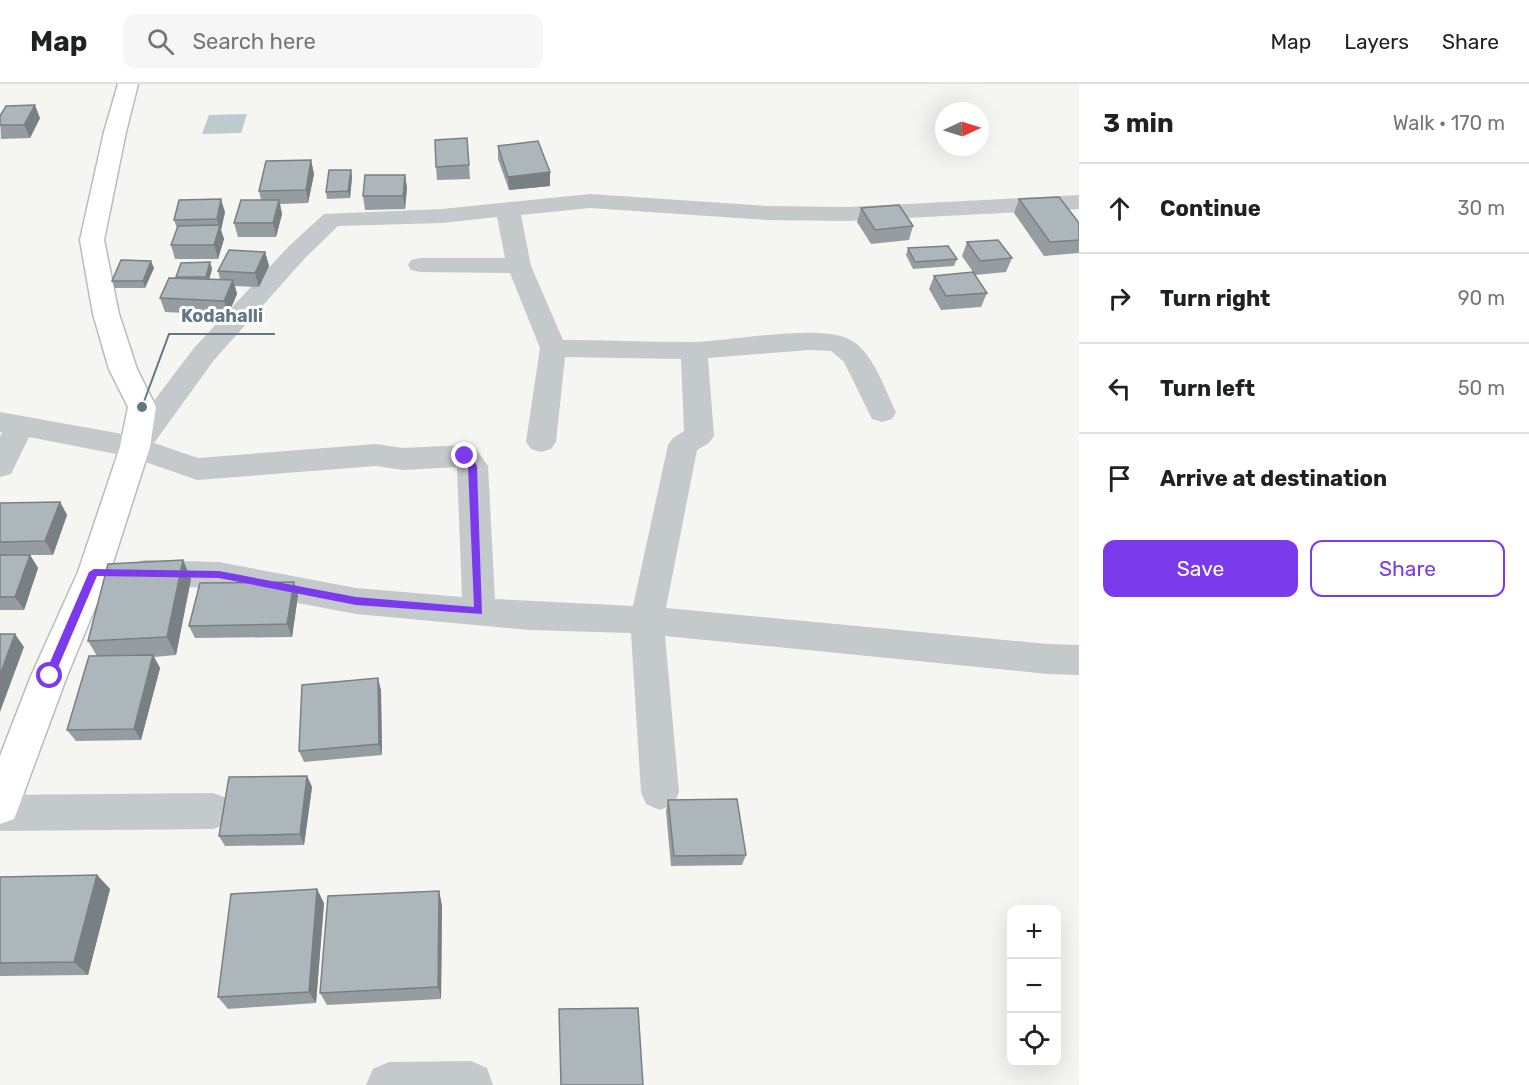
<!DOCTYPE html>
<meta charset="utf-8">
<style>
body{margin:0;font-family:Rubik,sans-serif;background:#f6f6f6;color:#202124}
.controls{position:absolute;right:18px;bottom:18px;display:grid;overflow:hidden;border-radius:12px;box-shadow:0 6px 24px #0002}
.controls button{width:54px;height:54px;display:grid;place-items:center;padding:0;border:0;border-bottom:2px solid #e0e0e0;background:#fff;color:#202124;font:30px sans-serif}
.compass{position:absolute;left:935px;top:18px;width:54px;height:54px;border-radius:50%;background:#fff;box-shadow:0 6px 24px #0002;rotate:86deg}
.stop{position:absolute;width:18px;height:18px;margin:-14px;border:4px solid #7c3aed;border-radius:50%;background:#fff}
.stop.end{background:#7c3aed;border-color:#fff;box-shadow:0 2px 6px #0008}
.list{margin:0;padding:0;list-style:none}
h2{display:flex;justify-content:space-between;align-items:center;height:78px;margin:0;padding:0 24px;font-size:26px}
h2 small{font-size:20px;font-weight:400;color:#757577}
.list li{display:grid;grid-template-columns:39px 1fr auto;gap:18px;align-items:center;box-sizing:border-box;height:90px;padding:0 24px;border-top:2px solid #e0e0e0}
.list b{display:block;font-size:22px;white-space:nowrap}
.list em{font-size:20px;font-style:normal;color:#757577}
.actions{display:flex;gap:12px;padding:18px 24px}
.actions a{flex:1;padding:14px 0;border:2px solid #7c3aed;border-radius:12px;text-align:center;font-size:21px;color:#7c3aed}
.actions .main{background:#7c3aed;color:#fff}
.icon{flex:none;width:33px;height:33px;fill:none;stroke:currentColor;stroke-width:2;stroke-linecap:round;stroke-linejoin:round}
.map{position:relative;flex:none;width:1079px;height:1001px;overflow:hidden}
header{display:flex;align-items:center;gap:36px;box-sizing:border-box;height:84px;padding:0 30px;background:#fff;border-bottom:2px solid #e0e0e0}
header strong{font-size:28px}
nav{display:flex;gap:33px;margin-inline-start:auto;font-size:21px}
.search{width:420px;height:54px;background:#f6f6f6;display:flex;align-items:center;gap:15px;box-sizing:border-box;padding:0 21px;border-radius:12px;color:#757577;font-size:22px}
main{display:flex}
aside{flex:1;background:#fff}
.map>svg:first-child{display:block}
.water{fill:#bdcbcf}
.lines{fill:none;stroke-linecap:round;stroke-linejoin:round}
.secondary-casing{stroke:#b6bcc0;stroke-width:3}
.street{fill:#c4c9cb;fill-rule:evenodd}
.secondary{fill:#fff;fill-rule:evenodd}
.wall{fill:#959da1}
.shaded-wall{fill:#798083}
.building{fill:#adb7bb;stroke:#798083;stroke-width:1.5}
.route{fill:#7c3aed}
.leader{fill:none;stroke:#617885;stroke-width:2}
.callout-dot{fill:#617885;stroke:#fff;stroke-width:2}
.callout-label{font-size:18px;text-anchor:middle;font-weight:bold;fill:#617885;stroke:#fff;stroke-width:6;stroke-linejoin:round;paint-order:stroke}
</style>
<header>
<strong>Map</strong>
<div class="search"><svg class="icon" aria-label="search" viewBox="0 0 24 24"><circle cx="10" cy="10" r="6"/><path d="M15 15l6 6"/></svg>Search here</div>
<nav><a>Map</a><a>Layers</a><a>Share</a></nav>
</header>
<main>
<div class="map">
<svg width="1079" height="1001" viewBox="0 0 1079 1001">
<rect width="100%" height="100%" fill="#f5f5f1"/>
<polygon class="water" points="247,30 241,49 202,50 209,31"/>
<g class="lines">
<defs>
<polygon id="secondary" points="118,0 138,0 126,48 104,156 119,230 137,285 156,323 150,363 110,488 67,592 19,722 14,735 0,740 0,672 31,592 78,488 120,363 128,323 109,285 93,230 80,156 104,48"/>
</defs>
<use href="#secondary" class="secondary-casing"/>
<g class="street">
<path d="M 590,110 L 766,122 L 847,123 L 1079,111 L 1079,125 L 847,137 L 766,136 L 590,124 L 521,131 L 531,182 L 563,256 C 606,256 648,258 691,258 C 728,258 827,237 854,258 C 875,273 885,306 896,328 L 892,335 L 882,338 L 872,335 L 844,278 L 831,267 L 809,266 L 708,274 L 714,352 L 709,359 L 697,366 L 666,524 L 1048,560 L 1079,561 L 1079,591 L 1048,590 L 665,552 L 679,708 L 674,720 L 660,726 L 646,720 L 641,708 L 631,549 L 530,546 L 356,530 L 219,504 L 144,502 L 132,498 L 128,489 L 132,480 L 144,476 L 219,478 L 356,504 L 462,513 L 457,383 L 403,386 L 376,382 L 197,396 L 131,373 L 29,353 L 11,390 L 0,393 L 0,353 L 2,348 L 0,348 L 0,328 L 128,351 L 194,264 L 288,163 L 324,130 L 442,125 ZM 497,133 L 505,174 L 420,174 L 411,176 L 408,181 L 411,186 L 420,188 L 510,189 L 540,264 L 526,358 L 531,365 L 541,368 L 551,365 L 556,358 L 565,273 L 681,275 L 684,347 L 673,354 L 668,361 L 633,522 L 495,515 L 488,382 L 476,365 L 465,361 L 403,364 L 376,360 L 198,374 L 154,359 L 214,276 L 306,173 L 338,142 L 442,139 Z"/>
<polygon points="213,709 227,714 232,727 227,740 213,745 0,747 0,711"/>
<polygon points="471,977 487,984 493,1001 366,1001 373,985 389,978"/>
</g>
<use href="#secondary" class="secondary"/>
</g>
<g class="wall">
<polygon points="0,32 40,34 30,54 1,55"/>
<polygon points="467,54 470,95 437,96 436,83"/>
<polygon points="498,62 550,88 550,102 509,106 498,75"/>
<polygon points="311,76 314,90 308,119 280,120 282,130 276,153 238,153 234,139 261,116 259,107"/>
<polygon points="351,86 352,93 350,114 327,115 326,108"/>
<polygon points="405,91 407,104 405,125 365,126 363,112"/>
<polygon points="1019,115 1079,139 1079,169 1044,172 1014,129"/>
<polygon points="861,124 913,142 909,156 871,160 857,138"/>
<polygon points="225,128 221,146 224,155 218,175 175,175 171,161 177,144 174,136"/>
<polygon points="967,158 1012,174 1006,188 975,191 987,209 981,223 941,226 929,205 934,192 973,188 962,172"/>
<polygon points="908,164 957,175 954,182 913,185 906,171"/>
<polygon points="265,168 269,182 259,203 235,202 237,210 228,231 165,228 160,214 176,194 210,178 212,185 209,195 220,195 218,187"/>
<polygon points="154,184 145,204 115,204 112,197"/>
<polygon points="60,418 67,431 53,471 30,471 38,484 24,526 0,526 0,419"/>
<polygon points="183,476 191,495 176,571 154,573 160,584 141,656 76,657 67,646 97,572 88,557"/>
<polygon points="298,511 292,553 195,554 189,542"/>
<polygon points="381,606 382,671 304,678 299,667"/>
<polygon points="307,692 312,703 304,761 225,762 219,752"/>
<polygon points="668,716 746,771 742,781 671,782 666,727"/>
<polygon points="97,791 110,805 88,891 0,892 0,793"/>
<polygon points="439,807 442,822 441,915 327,921 320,909"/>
<polygon points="324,819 316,919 228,925 218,913"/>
<polygon points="559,925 643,1001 561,1001"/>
</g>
<g class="shaded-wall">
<polygon points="35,21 40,34 30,54 24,41"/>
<polygon points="311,76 314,90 308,119 306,106"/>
<polygon points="351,86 352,93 350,114 348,107"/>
<polygon points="550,88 550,102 509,106 508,93"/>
<polygon points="405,91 407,104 405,125 403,112"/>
<polygon points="221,115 225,128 221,146 224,155 218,175 214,161 219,143 217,135"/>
<polygon points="279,116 282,130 276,153 273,139"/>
<polygon points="265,168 269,182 259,203 255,189"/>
<polygon points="151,177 154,184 145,204 143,197"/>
<polygon points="210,178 212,185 208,200 206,193"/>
<polygon points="233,196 237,210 228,231 224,217"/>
<polygon points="60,418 67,431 53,471 45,457"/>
<polygon points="30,471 38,484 24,526 15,513"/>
<polygon points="183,476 191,495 176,571 167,553"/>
<polygon points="294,498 298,511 292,553 287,540"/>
<polygon points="15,550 24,563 0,628 0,591"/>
<polygon points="153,571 160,584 141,656 134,645"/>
<polygon points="378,594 381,606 382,671 379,660"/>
<polygon points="307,692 312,703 304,761 300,750"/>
<polygon points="97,791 110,805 88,891 74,878"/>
<polygon points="317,805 324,819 316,919 309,908"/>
<polygon points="439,807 442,822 441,915 438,903"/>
</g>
<g class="building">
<polygon points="35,21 24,41 0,41 0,32 6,22"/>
<polygon points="467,54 469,81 436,83 435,56"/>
<polygon points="538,57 550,88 508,93 498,62"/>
<polygon points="311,76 306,106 259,107 266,77"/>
<polygon points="329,86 351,86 348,107 326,108"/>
<polygon points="365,91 405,91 403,112 363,112"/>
<polygon points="1059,113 1079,139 1079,156 1050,158 1019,115"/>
<polygon points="221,115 217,135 174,136 179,116"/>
<polygon points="241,116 279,116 273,139 234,139"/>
<polygon points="899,121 913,142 875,146 861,124"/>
<polygon points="220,141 214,161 171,161 178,142"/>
<polygon points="998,156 1012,174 980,177 967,158"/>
<polygon points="948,162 957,175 915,178 908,164"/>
<polygon points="229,166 265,168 255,189 218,187"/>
<polygon points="121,176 151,177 143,197 112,197"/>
<polygon points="210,178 206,193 176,193 181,179"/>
<polygon points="973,188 987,209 946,212 934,192"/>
<polygon points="169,194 233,196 224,217 160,214"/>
<polygon points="60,418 45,457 0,458 0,419"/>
<polygon points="0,471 30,471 15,513 0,513"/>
<polygon points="183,476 167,553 88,557 108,480"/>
<polygon points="294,498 287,540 189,542 200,499"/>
<polygon points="0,550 15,550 0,591"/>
<polygon points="153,571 134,645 67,646 89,572"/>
<polygon points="378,594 379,660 299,667 302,601"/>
<polygon points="307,692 300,750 219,752 229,693"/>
<polygon points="737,715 746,771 674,772 668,716"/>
<polygon points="97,791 74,878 0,879 0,793"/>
<polygon points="317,805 309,908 218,913 231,810"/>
<polygon points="439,807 438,903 320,909 328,812"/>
<polygon points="638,924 643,1001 561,1001 559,925"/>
</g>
<polygon class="route" points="462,369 469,369 477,382 482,530 356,521 219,494 97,492 53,595 46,595 44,592 89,488 94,485 219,487 356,513 474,523 468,382 461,372"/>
<path class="leader" d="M142 323L169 250H275"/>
<circle class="callout-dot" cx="142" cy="323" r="6"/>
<g class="callout-label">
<text x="222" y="238">Kodahalli</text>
</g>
</svg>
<div class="controls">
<button>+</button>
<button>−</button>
<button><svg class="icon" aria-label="locate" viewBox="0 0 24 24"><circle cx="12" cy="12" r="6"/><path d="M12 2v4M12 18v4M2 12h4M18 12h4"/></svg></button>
</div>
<svg class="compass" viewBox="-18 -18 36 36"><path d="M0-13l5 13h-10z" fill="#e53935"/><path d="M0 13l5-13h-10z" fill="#757577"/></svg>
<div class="stop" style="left:50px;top:592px"></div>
<div class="stop end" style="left:465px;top:372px"></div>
</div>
<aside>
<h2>3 min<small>Walk · 170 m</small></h2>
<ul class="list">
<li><svg class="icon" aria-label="ahead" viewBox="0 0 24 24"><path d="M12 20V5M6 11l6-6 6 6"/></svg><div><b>Continue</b></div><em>30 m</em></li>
<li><svg class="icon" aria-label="right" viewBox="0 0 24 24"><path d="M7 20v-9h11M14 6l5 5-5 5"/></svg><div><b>Turn right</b></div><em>90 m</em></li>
<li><svg class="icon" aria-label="left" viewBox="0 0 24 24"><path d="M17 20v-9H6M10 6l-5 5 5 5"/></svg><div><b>Turn left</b></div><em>50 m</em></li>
<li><svg class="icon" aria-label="arrive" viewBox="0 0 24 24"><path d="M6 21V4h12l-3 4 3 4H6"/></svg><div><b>Arrive at destination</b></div></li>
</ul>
<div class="actions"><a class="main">Save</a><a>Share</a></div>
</aside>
</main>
